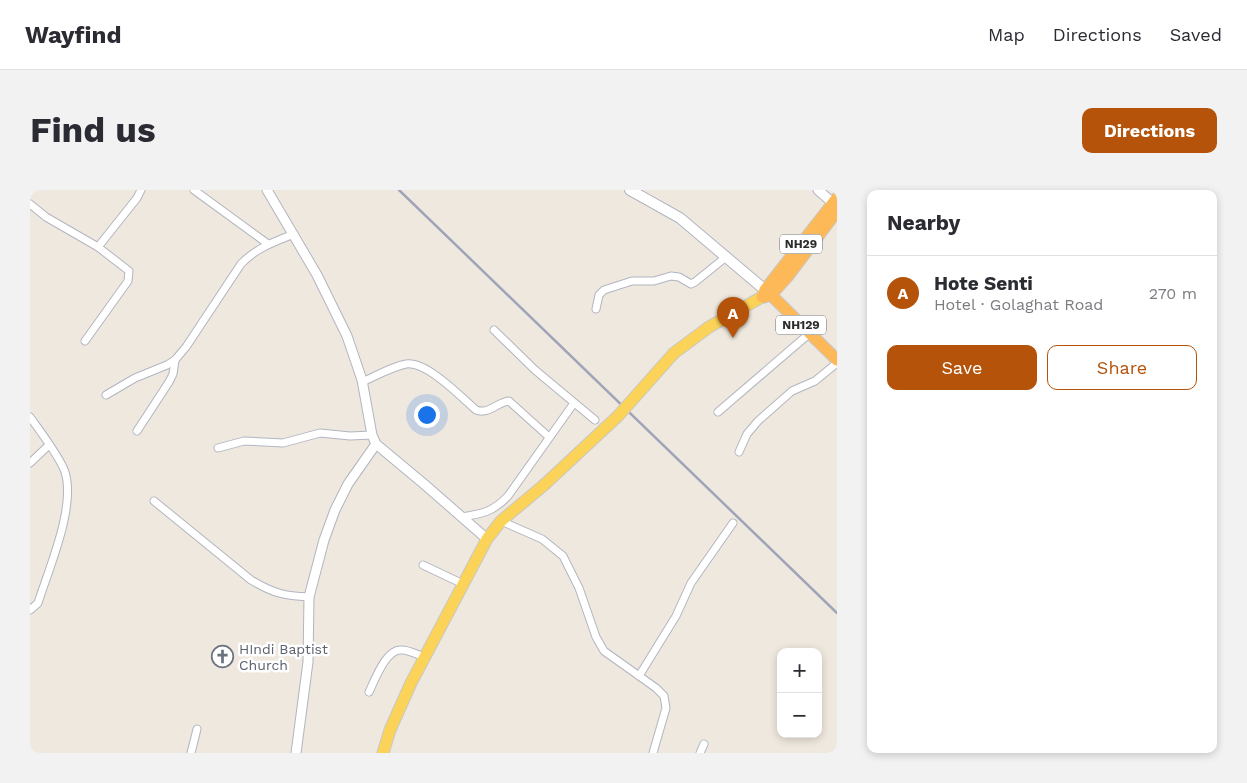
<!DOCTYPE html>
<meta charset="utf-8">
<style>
body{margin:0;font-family:"Work Sans",sans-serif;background:#f2f2f3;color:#2b2b33}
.controls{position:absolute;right:15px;bottom:15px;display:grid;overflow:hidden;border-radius:10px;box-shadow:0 2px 8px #0003}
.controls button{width:45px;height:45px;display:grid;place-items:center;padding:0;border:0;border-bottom:1px solid #e1e1e2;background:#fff;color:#2b2b33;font:25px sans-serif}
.you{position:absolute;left:396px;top:224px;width:18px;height:18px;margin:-12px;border:4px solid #fff;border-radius:50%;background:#1a73e8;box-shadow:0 0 0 8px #1a73e833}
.badge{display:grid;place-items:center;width:32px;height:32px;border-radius:50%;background:#b45309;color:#fff;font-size:16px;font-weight:700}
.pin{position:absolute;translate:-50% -41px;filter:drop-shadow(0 1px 2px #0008)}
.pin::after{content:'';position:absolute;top:26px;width:18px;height:15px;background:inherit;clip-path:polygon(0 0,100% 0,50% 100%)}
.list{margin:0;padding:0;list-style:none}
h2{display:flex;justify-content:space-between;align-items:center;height:65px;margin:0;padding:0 20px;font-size:21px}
h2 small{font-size:16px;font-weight:400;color:#7c7c81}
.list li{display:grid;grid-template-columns:32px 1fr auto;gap:15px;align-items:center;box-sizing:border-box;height:75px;padding:0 20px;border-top:1px solid #e1e1e2}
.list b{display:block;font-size:19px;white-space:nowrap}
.list p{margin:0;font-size:16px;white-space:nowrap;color:#7c7c81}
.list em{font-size:16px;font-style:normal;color:#7c7c81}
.actions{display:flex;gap:10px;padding:15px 20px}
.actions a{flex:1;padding:11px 0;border:1px solid #b45309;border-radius:10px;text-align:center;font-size:18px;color:#b45309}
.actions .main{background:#b45309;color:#fff}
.map{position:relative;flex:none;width:807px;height:563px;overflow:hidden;border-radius:10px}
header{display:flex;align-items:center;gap:30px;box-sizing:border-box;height:70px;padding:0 25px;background:#fff;border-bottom:1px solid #e1e1e2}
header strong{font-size:24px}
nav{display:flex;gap:28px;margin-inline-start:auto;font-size:18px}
.intro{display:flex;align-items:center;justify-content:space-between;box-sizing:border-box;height:120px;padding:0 30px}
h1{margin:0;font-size:35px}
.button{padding:12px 22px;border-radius:10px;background:#b45309;color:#fff;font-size:18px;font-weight:700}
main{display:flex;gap:30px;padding:0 30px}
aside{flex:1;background:#fff;border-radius:10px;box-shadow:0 2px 8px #0003}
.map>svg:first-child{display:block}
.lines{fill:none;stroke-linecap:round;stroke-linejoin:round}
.minor-casing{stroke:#b2b5c1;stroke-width:9}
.tertiary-casing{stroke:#b2b5c1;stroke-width:11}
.secondary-casing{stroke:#b2b5c1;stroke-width:12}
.primary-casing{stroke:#c8c8c8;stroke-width:13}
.trunk-casing{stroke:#c8c8c8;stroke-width:13}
.minor{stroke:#fff;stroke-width:7}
.tertiary{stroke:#fff;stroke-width:9}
.secondary{stroke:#fff;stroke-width:10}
.primary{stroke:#fbd358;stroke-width:11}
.trunk{stroke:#fdb958;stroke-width:11}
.rail{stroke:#a0a4b8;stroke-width:2.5}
.primary-bridge-casing{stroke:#c8c8c8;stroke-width:13;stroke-linecap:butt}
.primary-bridge{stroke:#fbd358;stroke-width:11}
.labels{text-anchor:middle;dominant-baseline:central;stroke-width:5;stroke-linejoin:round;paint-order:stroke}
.shield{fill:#fff;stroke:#6c6c6c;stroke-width:1}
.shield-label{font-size:12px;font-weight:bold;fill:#2d2d2d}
.worship-label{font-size:14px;fill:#5b616d;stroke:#fff;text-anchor:start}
</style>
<header>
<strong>Wayfind</strong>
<nav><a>Map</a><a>Directions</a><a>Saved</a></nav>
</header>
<div class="intro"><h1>Find us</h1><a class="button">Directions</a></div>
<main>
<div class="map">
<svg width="807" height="563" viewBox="0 0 807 563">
<rect width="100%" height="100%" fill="#efe8de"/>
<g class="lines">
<defs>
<g id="minor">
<polyline points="164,0 238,54"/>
<polyline points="0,14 16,27 68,57 99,81 98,91 55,151"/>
<polyline points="68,57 107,8 111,0"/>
<polyline points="566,119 569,105 574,100 602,91 624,91 641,86 649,87 661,94 665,92 696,67"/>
<polyline points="464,140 505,180 565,230"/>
<path d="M 332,192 C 346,186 361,177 376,174 C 397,171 431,207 446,220 C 459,225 467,212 479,211 L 519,247"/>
<path d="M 76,205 L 105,188 L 137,175 L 145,170 L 156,157 L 211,74 C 226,58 244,52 264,44"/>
<polyline points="688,222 780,143"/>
<path d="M 0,227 C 10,241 30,267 35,282 C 46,317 19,378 8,413 L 0,420"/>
<polyline points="107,241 139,192 143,184 145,170"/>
<polyline points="188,258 214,251 253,253 290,243 320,246 342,245"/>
<polyline points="709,262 717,244 728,231 762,201 785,191 807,173"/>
<polyline points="0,273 19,255"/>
<path d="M 124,311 L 221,390 C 243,403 254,406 279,407"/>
<path d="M 431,327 C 452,324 463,322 478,306 L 544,213"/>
<polyline points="471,331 512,349 533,366 549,398 566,447 574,461 626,498 634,506 636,518 623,563"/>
<polyline points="393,375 433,394"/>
<polyline points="609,486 646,426 661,393 703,333"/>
<path d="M 339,502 C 345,490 356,458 372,460 C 379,460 388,465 395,467"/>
<polyline points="161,563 167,539"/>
<polyline points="670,563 674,554"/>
</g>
<g id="tertiary">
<polyline points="237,0 287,85 317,146 332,190 342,245 346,254 394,294 457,349"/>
<polyline points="788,0 803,13"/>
<polyline points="266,563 278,472 279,407 294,350 305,320 318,294 346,254"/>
</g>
<polyline id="secondary" points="600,0 650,28 735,100"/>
<g id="primary">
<polyline points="644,163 679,137 732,107"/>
<polyline points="353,563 360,540 381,493 457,349 471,331 514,295"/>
</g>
<g id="trunk">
<polyline points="737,101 807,170"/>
<polyline points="732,107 735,100 807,8"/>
<polyline points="734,107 741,105 758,86 807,21"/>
</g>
</defs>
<use href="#minor" class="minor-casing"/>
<use href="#tertiary" class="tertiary-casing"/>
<use href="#secondary" class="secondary-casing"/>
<use href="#primary" class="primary-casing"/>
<use href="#trunk" class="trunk-casing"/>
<use href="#minor" class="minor"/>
<use href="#tertiary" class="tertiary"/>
<use href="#secondary" class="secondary"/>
<use href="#primary" class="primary"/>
<use href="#trunk" class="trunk"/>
<polyline class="rail" points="369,0 807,423"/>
<defs>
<polyline id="primary-bridge" points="514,295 588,226 644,163"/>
</defs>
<use href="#primary-bridge" class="primary-bridge-casing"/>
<use href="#primary-bridge" class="primary-bridge"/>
</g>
<defs>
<symbol id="church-ring" viewBox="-11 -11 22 22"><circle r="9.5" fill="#fff" stroke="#6b7280" stroke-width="1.5"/><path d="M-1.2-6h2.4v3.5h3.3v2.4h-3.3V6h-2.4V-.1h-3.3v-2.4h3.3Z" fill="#6b7280"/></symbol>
</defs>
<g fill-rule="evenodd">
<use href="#church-ring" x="180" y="454" width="25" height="25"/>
</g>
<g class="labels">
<g class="shield">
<rect x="750" y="44.5" width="42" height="19" rx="4"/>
<rect x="746" y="125.5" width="50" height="19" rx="4"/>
</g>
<g class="shield-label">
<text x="771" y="54">NH29</text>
<text x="771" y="135">NH129</text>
</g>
<g class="worship-label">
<text x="209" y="459">HIndi Baptist<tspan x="209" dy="16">Church</tspan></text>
</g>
</g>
</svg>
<div class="controls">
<button>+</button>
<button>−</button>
</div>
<div class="you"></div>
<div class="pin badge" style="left:703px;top:148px">A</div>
</div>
<aside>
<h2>Nearby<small></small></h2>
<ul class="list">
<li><span class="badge">A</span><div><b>Hote Senti</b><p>Hotel · Golaghat Road</p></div><em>270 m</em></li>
</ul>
<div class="actions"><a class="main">Save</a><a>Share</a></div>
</aside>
</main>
